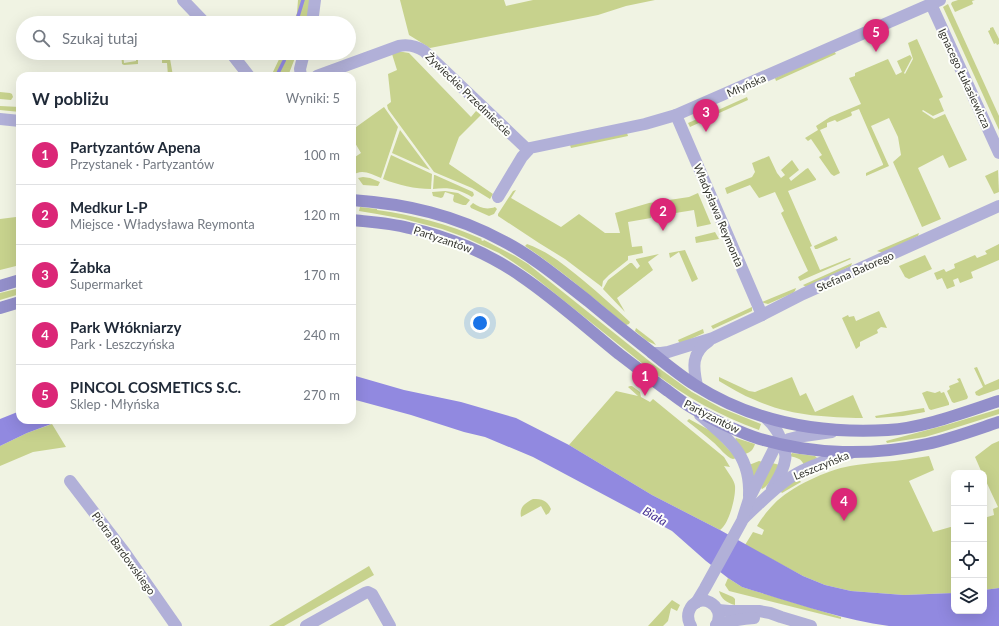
<!DOCTYPE html>
<html lang="pl">
<meta charset="utf-8">
<style>
body{margin:0;font-family:Lato,sans-serif;background:#f6f6f7;color:#1f2937}
.controls{position:absolute;right:12px;bottom:12px;display:grid;overflow:hidden;border-radius:8px;box-shadow:0 4px 16px #0002}
.controls button{width:36px;height:36px;display:grid;place-items:center;padding:0;border:0;border-bottom:1px solid #e0e1e3;background:#fff;color:#1f2937;font:20px sans-serif}
.you{position:absolute;left:480px;top:323px;width:14px;height:14px;margin:-10px;border:3px solid #fff;border-radius:50%;background:#1a73e8;box-shadow:0 0 0 6px #1a73e833}
.badge{display:grid;place-items:center;width:26px;height:26px;border-radius:50%;background:#db2777;color:#fff;font-size:13px;font-weight:700}
.pin{position:absolute;translate:-50% -33px;filter:drop-shadow(0 1px 2px #0008)}
.pin::after{content:'';position:absolute;top:21px;width:14px;height:12px;background:inherit;clip-path:polygon(0 0,100% 0,50% 100%)}
.list{margin:0;padding:0;list-style:none}
h2{display:flex;justify-content:space-between;align-items:center;height:52px;margin:0;padding:0 16px;font-size:17px}
h2 small{font-size:13px;font-weight:400;color:#747a83}
.list li{display:grid;grid-template-columns:26px 1fr auto;gap:12px;align-items:center;box-sizing:border-box;height:60px;padding:0 16px;border-top:1px solid #e0e1e3}
.list b{display:block;font-size:15px;white-space:nowrap}
.list p{margin:0;font-size:13px;white-space:nowrap;color:#747a83}
.list em{font-size:13px;font-style:normal;color:#747a83}
.icon{flex:none;width:22px;height:22px;fill:none;stroke:currentColor;stroke-width:2;stroke-linecap:round;stroke-linejoin:round}
.map{position:relative;flex:none;width:999px;height:626px;overflow:hidden}
.search{position:absolute;background:#fff;box-shadow:0 4px 16px #0002;left:16px;top:16px;width:340px;height:44px;display:flex;align-items:center;gap:10px;box-sizing:border-box;padding:0 14px;border-radius:22px;color:#747a83;font-size:15px}
.panel{position:absolute;background:#fff;box-shadow:0 4px 16px #0002;left:16px;top:72px;width:340px;height:352px;border-radius:12px}
.map>svg:first-child{display:block}
.green{fill:#c7d28d}
.water{fill:#9189e0}
.lines{fill:none;stroke-linecap:round;stroke-linejoin:round}
.stream{stroke:#9189e0;stroke-width:3.5}
.minor{stroke:#b1b0d8;stroke-width:12}
.tertiary{stroke:#b1b0d8;stroke-width:12}
.secondary{stroke:#938fca;stroke-width:12}
.labels{text-anchor:middle;dominant-baseline:central;stroke-width:4;stroke-linejoin:round;paint-order:stroke}
.street-label{font-size:11px;fill:#33342e;stroke:#fefffc}
.water-label{font-size:12px;font-style:italic;fill:#442f94;stroke:#fefffc}
</style>
<div class="map">
<svg width="999" height="626" viewBox="0 0 999 626">
<rect width="100%" height="100%" fill="#f0f3e3"/>
<g class="green">
<polygon points="298,0 313,0 307,23 293,23 297,13"/>
<polygon points="400,0 504,0 506,6 533,0 655,0 626,6 598,15 568,21 430,48 409,35"/>
<polygon points="958,0 975,0 972,1 973,4 955,12 951,4 952,2"/>
<polygon points="948,4 999,116 999,130 943,7"/>
<polygon points="993,27 999,39 999,44 997,45 996,43 994,44 988,31 990,30 990,28"/>
<polygon points="917,39 943,97 939,99 944,111 933,116 923,110 922,111 934,119 945,114 967,160 949,168 943,155 918,168 941,219 922,227 893,162 901,155 898,137 889,118 871,126 889,166 866,176 866,173 883,165 883,164 859,109 851,112 852,115 851,116 837,122 835,120 827,123 827,127 820,130 840,173 834,176 831,174 819,157 822,155 811,139 808,141 805,138 818,130 816,126 830,117 861,104 849,78 855,76 855,73 888,59 896,75 902,72 897,61 910,55 912,58 904,73 905,74 913,59 908,43"/>
<polygon points="834,51 836,54 776,81 775,78"/>
<polygon points="398,52 403,52 409,53 471,117 476,111 481,115 459,137 449,164 493,194 490,199 472,188 434,172 388,109 387,105 391,102 388,74 397,70 392,54"/>
<polygon points="121,53 123,53 124,63 136,61 136,55 152,53 169,53 173,76 168,76 167,63 162,63 162,55 138,56 138,64 124,65 122,64"/>
<polygon points="282,53 299,53 298,58 295,58 288,76 279,76 272,74"/>
<polygon points="0,92 10,93 12,94 13,97 11,100 0,99"/>
<polygon points="747,97 748,100 717,114 716,111"/>
<polygon points="0,106 20,107 20,112 0,110"/>
<path d="M 384,107 L 398,127 L 381,178 C 371,174 361,168 352,176 L 352,159 L 361,153 L 352,138 L 352,130 Z"/>
<polygon points="711,113 712,117 690,127 688,123"/>
<polygon points="400,130 430,170 392,153"/>
<polygon points="627,133 628,136 571,148 570,145"/>
<path d="M 391,155 L 432,174 L 431,189 C 415,189 398,185 383,179 Z"/>
<polygon points="769,156 777,173 781,178 785,175 781,170 792,160 799,170 789,178 791,181 806,169 808,168 816,179 816,180 788,191 812,246 810,247 820,270 850,258 851,259 800,281 798,277 808,271 781,213 784,211 775,192 759,198 750,185 727,194 725,188 752,177 755,172 752,163"/>
<polygon points="998,170 999,192 994,194 985,176"/>
<path d="M 434,175 L 435,175 L 473,192 L 474,195 L 472,197 C 458,189 449,187 433,189 Z"/>
<polygon points="363,177 370,178 380,182 378,186 363,185 358,178"/>
<polygon points="516,190 511,198 561,227 579,214 605,233 620,233 615,213 649,203 689,197 698,193 711,224 697,227 694,210 657,216 657,215 651,216 651,218 628,222 632,247 642,246 643,253 628,256 628,260 609,275 603,281 602,287 565,259 539,243 498,216 498,214 513,191"/>
<polygon points="445,191 458,193 470,200 466,205 463,205 454,202 453,200 454,195 445,192 443,197 441,198 433,196 432,192"/>
<path d="M 473,203 C 480,208 487,210 495,207 L 497,209 L 494,214 L 489,216 L 471,208 L 470,206 Z"/>
<path d="M 360,207 L 377,209 L 377,210 C 413,215 448,224 482,239 L 481,240 L 483,241 L 484,240 L 515,256 L 528,264 L 653,364 L 692,392 L 721,408 L 761,424 L 759,430 C 720,416 686,397 653,372 L 533,276 L 513,262 L 499,253 L 464,237 L 442,229 L 404,219 L 377,214 L 359,211 Z"/>
<polygon points="16,217 20,218 20,265 0,270 0,219"/>
<polygon points="715,232 719,239 696,243 695,237"/>
<polygon points="919,233 918,236 883,253 877,251"/>
<polygon points="836,236 838,240 817,249 815,249 814,246"/>
<path d="M 527,244 C 549,252 566,266 584,281 C 600,294 615,308 630,322 L 629,324 L 626,325 C 593,298 561,270 525,246 Z"/>
<polygon points="999,244 999,260 971,272 973,278 960,283 958,278 953,280 955,286 947,289 942,278 937,280 934,273 944,269 946,272 955,268 954,264 975,255 977,258 987,254 985,251"/>
<polygon points="685,250 698,279 692,282 679,252 670,258 669,253"/>
<polygon points="659,254 648,262 653,270 617,298 625,312 603,289 608,280 630,263 632,263 637,269 640,266 636,260 636,259"/>
<polygon points="925,255 932,269 909,279 905,277 899,266"/>
<polygon points="852,263 851,266 806,287 803,285"/>
<polygon points="20,288 20,294 0,300 0,293"/>
<polygon points="796,288 795,291 793,293 768,304 764,303 762,302"/>
<polygon points="752,307 752,311 750,312 713,329 711,326"/>
<polygon points="879,311 887,328 881,327 877,330 878,333 860,342 860,346 856,349 842,318 848,315 849,317 854,316 856,321"/>
<polygon points="636,328 653,341 656,345 647,341 635,331"/>
<polygon points="703,329 704,333 680,344 678,340"/>
<polygon points="977,367 985,385 999,379 999,389 979,396 976,395 975,392 983,387 974,368"/>
<path d="M 719,377 L 749,391 L 755,392 L 792,377 L 800,396 L 806,393 L 815,412 L 853,395 L 863,418 C 825,417 791,416 755,400 C 742,395 731,388 719,381 Z"/>
<polygon points="960,378 968,397 967,399 954,403 952,402 947,391 950,389 949,386 959,382 957,379"/>
<path d="M 630,386 L 632,386 L 640,392 L 641,397 L 650,402 L 653,399 L 713,448 L 724,457 L 730,467 L 724,466 C 727,471 735,481 735,486 C 736,497 729,524 720,530 L 652,495 L 569,445 L 616,391 L 638,396 L 628,387 Z"/>
<polygon points="927,391 935,393 940,391 941,393 944,392 949,403 949,405 931,410 929,409 922,393"/>
<polygon points="924,408 925,412 903,416 876,418 875,416"/>
<polygon points="999,409 999,414 942,432 925,437 887,443 886,441 946,425"/>
<path d="M 689,419 L 711,431 L 737,458 L 733,459 C 727,458 718,446 713,442 C 705,435 696,428 687,421 Z"/>
<polygon points="52,424 66,447 33,452 0,466 0,446 27,433"/>
<path d="M 736,438 L 755,444 C 753,450 751,452 745,454 L 735,439 Z"/>
<polygon points="999,441 999,588 984,590 984,518 994,515 993,509 998,507 984,477 984,473 982,473 975,457 992,444"/>
<path d="M 792,453 L 815,456 L 817,458 L 804,465 C 801,458 797,458 790,456 L 791,454 Z"/>
<path d="M 929,456 L 934,470 L 909,481 L 933,532 L 954,526 L 954,593 L 904,595 L 851,591 L 825,585 L 803,576 L 745,545 L 753,532 L 762,535 L 764,530 L 757,526 C 762,518 767,511 774,504 C 790,487 827,470 850,466 C 861,464 872,463 883,462 C 899,461 914,458 929,456 Z"/>
<polygon points="759,461 763,462 754,479 749,465"/>
<path d="M 772,463 L 780,465 C 775,473 770,485 762,489 L 761,488 Z"/>
<polygon points="798,478 801,482 782,493 780,491"/>
<path d="M 533,499 C 542,499 547,500 551,509 L 549,513 L 546,515 L 541,506 L 521,517 C 519,507 525,503 533,499 Z"/>
<polygon points="369,566 374,575 284,626 269,626"/>
<polygon points="728,578 742,587 841,617 841,619 729,591 725,585"/>
<path d="M 719,591 L 733,597 L 735,599 L 735,605 C 727,603 721,599 719,591 Z"/>
<polygon points="672,600 680,605 677,611 671,608 668,621 663,626 648,626"/>
</g>
<g class="water">
<path d="M 352,375 L 404,390 L 461,402 L 516,418 L 569,445 L 652,495 L 720,530 L 803,576 L 825,585 L 851,591 L 904,595 L 954,593 L 954,611 L 984,611 L 984,590 L 999,588 L 999,626 L 889,626 C 839,619 791,602 742,587 L 728,578 L 706,561 L 672,531 L 533,457 L 485,437 L 464,432 L 411,415 L 352,399 Z"/>
<polygon points="20,411 20,420 62,420 27,433 0,446 0,419"/>
</g>
<g class="lines">
<g class="stream">
<polyline points="296,23 303,0"/>
<polyline points="277,75 284,61 286,53"/>
</g>
<g class="minor">
<polyline points="931,4 999,153"/>
<polyline points="312,23 315,0"/>
<polyline points="301,76 300,69 304,53"/>
<path d="M 317,76 L 399,46 C 409,44 416,46 424,51 L 528,150"/>
<polyline points="676,115 762,315"/>
<polyline points="0,119 20,121"/>
<polyline points="498,197 522,157 530,148 645,124 676,115 940,0"/>
<polyline points="652,353 661,353 668,352 713,338 762,315 803,294 999,206"/>
<path d="M 697,386 C 693,367 691,353 709,341"/>
<path d="M 700,415 C 728,439 751,454 749,496"/>
<path d="M 766,418 C 776,427 780,435 783,447 C 785,451 786,456 785,460 C 784,470 777,480 772,489"/>
<polyline points="70,481 125,553 176,626"/>
<path d="M 744,518 C 759,504 773,489 791,477 C 808,466 831,459 851,453"/>
<polyline points="696,603 705,588 742,521 749,499 774,449 789,439 797,437 832,432"/>
<polyline points="718,610 729,611 759,611 770,613 781,617 811,626"/>
<path d="M 716,625 C 729,621 741,619 754,618"/>
<polyline points="306,626 365,593 368,592 372,594 390,626"/>
<path d="M 691,626 C 688,621 687,617 689,611 C 697,590 728,604 716,626"/>
</g>
<g class="tertiary">
<polyline points="183,0 205,23"/>
<polyline points="231,53 249,76"/>
</g>
<g class="secondary">
<path d="M 352,200 C 407,204 455,215 503,241 C 534,257 561,280 588,301 C 606,316 623,330 641,344 C 659,358 676,373 695,385 C 753,422 820,434 888,430 C 924,428 965,412 999,401"/>
<path d="M 352,220 C 371,222 390,223 409,228 C 447,236 488,253 521,276 C 555,299 587,328 619,354 C 635,366 651,379 668,391 C 676,397 685,404 694,409 C 714,420 738,432 760,439 C 813,455 872,456 927,444 C 951,439 975,430 999,422"/>
<polyline points="0,286 20,280"/>
<polyline points="0,308 20,302"/>
</g>
</g>
<g class="labels">
<g class="street-label">
<text transform="translate(965 78) rotate(65)">Ignacego Łukasiewicza</text>
<text transform="translate(746 85) rotate(-24)">Młyńska</text>
<text transform="translate(469 94) rotate(44)">Żywieckie Przedmieście</text>
<text transform="translate(719 215) rotate(67)">Władysława Reymonta</text>
<text transform="translate(443 239) rotate(19)">Partyzantów</text>
<text transform="translate(855 271) rotate(-24)">Stefana Batorego</text>
<text transform="translate(712 416) rotate(27)">Partyzantów</text>
<text transform="translate(821 465) rotate(-22)">Leszczyńska</text>
<text transform="translate(124 553) rotate(54)">Piotra Bardowskiego</text>
</g>
<g class="water-label">
<text transform="translate(655 516) rotate(30)">Biała</text>
</g>
</g>
</svg>
<div class="controls">
<button>+</button>
<button>−</button>
<button><svg class="icon" aria-label="locate" viewBox="0 0 24 24"><circle cx="12" cy="12" r="6"/><path d="M12 2v4M12 18v4M2 12h4M18 12h4"/></svg></button>
<button><svg class="icon" aria-label="layers" viewBox="0 0 24 24"><path d="M12 4l9 5-9 5-9-5zM3 14l9 5 9-5"/></svg></button>
</div>
<div class="you"></div>
<div class="pin badge" style="left:645px;top:396px">1</div>
<div class="pin badge" style="left:663px;top:231px">2</div>
<div class="pin badge" style="left:706px;top:132px">3</div>
<div class="pin badge" style="left:844px;top:521px">4</div>
<div class="pin badge" style="left:876px;top:52px">5</div>
<div class="search"><svg class="icon" aria-label="search" viewBox="0 0 24 24"><circle cx="10" cy="10" r="6"/><path d="M15 15l6 6"/></svg>Szukaj tutaj</div>
<section class="panel">
<h2>W pobliżu<small>Wyniki: 5</small></h2>
<ul class="list">
<li><span class="badge">1</span><div><b>Partyzantów Apena</b><p>Przystanek · Partyzantów</p></div><em>100 m</em></li>
<li><span class="badge">2</span><div><b>Medkur L-P</b><p>Miejsce · Władysława Reymonta</p></div><em>120 m</em></li>
<li><span class="badge">3</span><div><b>Żabka</b><p>Supermarket</p></div><em>170 m</em></li>
<li><span class="badge">4</span><div><b>Park Włókniarzy</b><p>Park · Leszczyńska</p></div><em>240 m</em></li>
<li><span class="badge">5</span><div><b>PINCOL COSMETICS S.C.</b><p>Sklep · Młyńska</p></div><em>270 m</em></li>
</ul>
</section>
</div>
